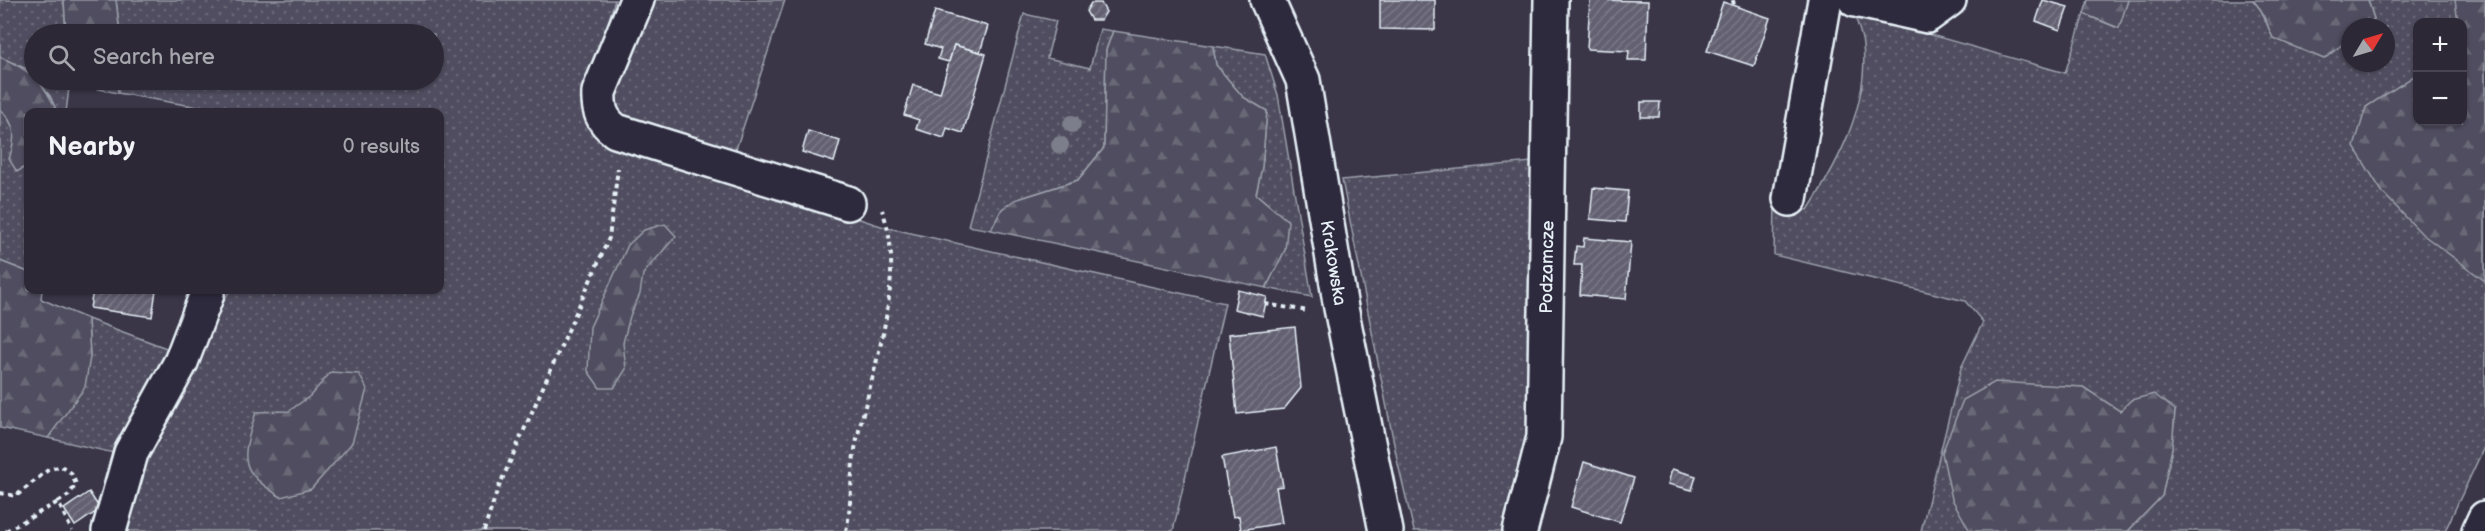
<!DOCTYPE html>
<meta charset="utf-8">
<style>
body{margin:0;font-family:"Balsamiq Sans",sans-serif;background:#34303e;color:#f1f3f6}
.controls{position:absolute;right:18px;top:18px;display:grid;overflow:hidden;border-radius:12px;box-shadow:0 2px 4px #0004}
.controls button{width:54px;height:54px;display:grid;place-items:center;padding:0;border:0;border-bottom:2px solid #484451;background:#2c2836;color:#f1f3f6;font:30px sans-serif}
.compass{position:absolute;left:2341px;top:18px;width:54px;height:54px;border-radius:50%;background:#2c2836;box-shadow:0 2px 4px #0004;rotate:52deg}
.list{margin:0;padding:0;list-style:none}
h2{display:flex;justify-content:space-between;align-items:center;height:78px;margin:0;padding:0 24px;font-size:26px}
h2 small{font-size:20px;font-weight:400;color:#a6a6ad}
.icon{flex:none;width:33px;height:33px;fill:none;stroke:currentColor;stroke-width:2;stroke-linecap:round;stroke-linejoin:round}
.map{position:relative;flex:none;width:2485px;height:531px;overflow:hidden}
.search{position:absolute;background:#2c2836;box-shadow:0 2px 4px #0004;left:24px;top:24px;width:420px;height:66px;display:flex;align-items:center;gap:15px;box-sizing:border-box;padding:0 21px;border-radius:33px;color:#a6a6ad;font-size:22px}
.panel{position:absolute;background:#2c2836;box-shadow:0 2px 4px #0004;left:24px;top:108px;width:420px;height:186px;border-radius:12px}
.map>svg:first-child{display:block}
.grass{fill:url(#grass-dots);stroke:#9ca0ac;stroke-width:1.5;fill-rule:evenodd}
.forest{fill:url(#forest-firs);stroke:#9ca0ac;stroke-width:1.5}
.building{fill:url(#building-hatch);stroke:#e8f1f8;stroke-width:1.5}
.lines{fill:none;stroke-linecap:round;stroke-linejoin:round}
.minor-casing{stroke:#e8f1f8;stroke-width:38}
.path{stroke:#e8f1f8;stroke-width:4;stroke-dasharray:4.5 4.5;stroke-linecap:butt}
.minor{stroke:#2f2a3d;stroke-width:33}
.tree{fill:#7d7e8b}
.labels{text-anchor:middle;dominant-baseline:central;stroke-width:4.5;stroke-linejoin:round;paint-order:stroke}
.street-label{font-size:18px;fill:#e8f1f8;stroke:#2f2a3d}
</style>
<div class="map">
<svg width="2485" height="531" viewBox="0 0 2485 531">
<defs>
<pattern id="grass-dots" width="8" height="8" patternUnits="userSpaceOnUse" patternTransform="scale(1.5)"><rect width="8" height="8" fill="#504e5f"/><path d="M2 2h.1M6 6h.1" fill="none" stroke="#696877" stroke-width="1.8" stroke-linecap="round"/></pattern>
<pattern id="forest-firs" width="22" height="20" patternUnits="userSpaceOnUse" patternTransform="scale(1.5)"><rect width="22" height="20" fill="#504e5f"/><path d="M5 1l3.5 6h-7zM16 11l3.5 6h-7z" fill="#696877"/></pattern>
<pattern id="building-hatch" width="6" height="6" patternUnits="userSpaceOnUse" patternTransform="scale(1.5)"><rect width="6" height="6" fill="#636171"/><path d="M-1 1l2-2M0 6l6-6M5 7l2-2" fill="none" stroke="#797886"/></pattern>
</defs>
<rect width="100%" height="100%" fill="#3a3648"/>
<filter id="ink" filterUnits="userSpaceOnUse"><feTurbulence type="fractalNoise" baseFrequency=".0167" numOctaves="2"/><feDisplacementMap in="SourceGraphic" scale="12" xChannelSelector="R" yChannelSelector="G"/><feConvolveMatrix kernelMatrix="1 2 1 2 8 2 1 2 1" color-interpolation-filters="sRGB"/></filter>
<g filter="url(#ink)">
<g class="grass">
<polygon points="0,0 64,0 66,34 34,34 34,78 27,69 0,57"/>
<polygon points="116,0 615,0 583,104 601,135 884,227 1225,303 1173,531 120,531 136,456 230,290 440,290 440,112 226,112 118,93 117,80 434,80 434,34 120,34"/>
<polygon points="647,0 785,0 735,152 610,113"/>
<path d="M 2128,0 L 2253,0 L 2261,10 L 2273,38 L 2324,59 L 2350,38 L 2350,63 L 2386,63 L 2386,27 L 2364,27 L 2374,19 L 2368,0 L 2485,0 L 2485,445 L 2445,531 L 2128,531 L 2162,496 L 2172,448 L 2175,410 L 2120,412 L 2083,387 L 2031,385 L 1970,531 L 1921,531 L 1961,368 L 1983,322 L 1965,301 L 1774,255 L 1775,201 L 1808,210 C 1839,161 1869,105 1863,45 C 1862,35 1857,23 1854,13 L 2065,73 L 2084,14 L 2118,28 ZM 2418,22 L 2462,22 L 2462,122 L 2418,122 Z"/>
<polygon points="1024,14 1056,21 1047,58 1090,68 1100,29 1113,31 1106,50 1104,148 1078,180 1015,200 1002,209 991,230 968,226"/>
<polygon points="1213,46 1265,54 1278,95 1312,297 1266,288 1285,250 1275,210 1256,194 1262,167 1267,111 1243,97 1216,65"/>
<polygon points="36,80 70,80 66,112 57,112 50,96"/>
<path d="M 0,109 C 18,126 17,148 17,171 L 28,165 L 28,272 L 0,261 Z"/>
<path d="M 1532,162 C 1533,243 1537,325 1530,406 C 1526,450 1522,490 1504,531 L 1414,531 L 1398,464 L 1342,180 Z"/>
<polygon points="88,319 177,352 118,454 48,438 63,415 90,357"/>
</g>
<g class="forest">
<polygon points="64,0 116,0 120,34 66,34"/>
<polygon points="2088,0 2128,0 2119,28 2084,14"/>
<polygon points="2253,0 2368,0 2374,19 2364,27 2350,27 2350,38 2324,59 2273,38 2261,10"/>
<polygon points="2455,0 2485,0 2485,281 2422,234 2383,193 2354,147 2366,107 2417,74 2418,122 2462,122 2462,22 2458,22"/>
<polygon points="1113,31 1213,46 1216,65 1243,97 1267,111 1262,167 1256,194 1288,221 1285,250 1266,288 991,230 1002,209 1015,200 1078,180 1104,148 1106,50"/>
<path d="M 0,57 C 30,70 44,81 57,112 L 28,112 L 28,165 L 17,172 L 9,159 C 16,138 17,125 0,109 Z"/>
<polygon points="70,80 117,80 118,93 70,83"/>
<polygon points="665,224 676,236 643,274 640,294 630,316 623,343 626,369 614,388 600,388 588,371 590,327 628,245 644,230"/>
<polygon points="0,261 28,272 28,290 42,290 41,299 88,319 90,357 85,387 48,438 0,428"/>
<path d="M 331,372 L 359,374 L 367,389 L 352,443 L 311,489 L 281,497 C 236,469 242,459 256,412 L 289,411 L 310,396 Z"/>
<polygon points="1995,382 2083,387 2120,411 2131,400 2154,394 2175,410 2172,448 2162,496 2128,531 1970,531 1952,499 1942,453 1963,400"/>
</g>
<g class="building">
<polygon points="1380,0 1435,0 1435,30 1380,29"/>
<polygon points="1590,0 1648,1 1646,60 1628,60 1629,51 1587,49"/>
<polygon points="2043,0 2068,7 2060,30 2036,21"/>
<polygon points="1723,2 1770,18 1754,66 1707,51"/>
<polygon points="1091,3 1101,3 1106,12 1101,20 1091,20 1086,11"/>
<polygon points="935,11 988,26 980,52 954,45 949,62 938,59 941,49 925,44"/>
<polygon points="954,45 986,54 963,133 947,128 944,138 916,129 919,120 904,115 913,85 940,93"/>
<polygon points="1641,102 1660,102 1659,117 1641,117"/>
<polygon points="808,131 840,141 834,162 802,152"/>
<polygon points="1593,188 1628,191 1625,222 1590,219"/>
<polygon points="1584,238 1631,242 1626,299 1580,295 1582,265 1574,265 1576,246 1583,247"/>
<polygon points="93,290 156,290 152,317 90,308"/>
<polygon points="1238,290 1267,297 1263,316 1234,309"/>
<polygon points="1295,327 1301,388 1284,409 1237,414 1229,334"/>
<polygon points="1276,447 1283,486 1276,487 1282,523 1241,530 1239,516 1233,517 1222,457"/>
<polygon points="1584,462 1634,478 1620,522 1571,507"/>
<polygon points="1672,469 1696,476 1692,490 1668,484"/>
<polygon points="89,492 100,509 75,526 64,509"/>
</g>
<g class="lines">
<defs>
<g id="minor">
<path d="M 637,0 L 599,92 C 598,110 602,121 616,131 L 848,203"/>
<path id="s1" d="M 1267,0 L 1303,80 L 1341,308 L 1386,531"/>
<polyline points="1855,0 1927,16 1949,0"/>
<polyline points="1790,199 1825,0"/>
<polyline points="109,531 131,453 181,362 207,294 205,290"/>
<path id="s2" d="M 1520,531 L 1544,437 L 1551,0"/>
<polyline points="2479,531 2485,518"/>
</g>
</defs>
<use href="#minor" class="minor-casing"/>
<g class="path">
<polyline points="1733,0 1734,6"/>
<polyline points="1265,304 1308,311"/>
<polyline points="0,493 16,496 48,470 61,466 71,473 76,484 69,495 58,502 72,531"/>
<polyline points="6,531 58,502"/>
<polyline points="484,531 497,491 609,238 618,168"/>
<path d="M 846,531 C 852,504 850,476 855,449 C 869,377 909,280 882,210"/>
</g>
<use href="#minor" class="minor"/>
</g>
<g class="tree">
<circle cx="1072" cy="124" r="9"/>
<circle cx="1060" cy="145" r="9"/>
</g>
</g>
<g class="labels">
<g class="street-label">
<text stroke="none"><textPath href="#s1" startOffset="273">Krakowska</textPath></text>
<text stroke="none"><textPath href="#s2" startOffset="267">Podzamcze</textPath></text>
</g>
</g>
</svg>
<div class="controls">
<button>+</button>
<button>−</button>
</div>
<svg class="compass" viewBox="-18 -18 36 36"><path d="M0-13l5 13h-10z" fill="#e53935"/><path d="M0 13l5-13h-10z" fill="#a6a6ad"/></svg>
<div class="search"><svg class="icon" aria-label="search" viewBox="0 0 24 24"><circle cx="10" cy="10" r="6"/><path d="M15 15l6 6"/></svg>Search here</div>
<section class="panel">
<h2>Nearby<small>0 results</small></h2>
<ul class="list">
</ul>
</section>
</div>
